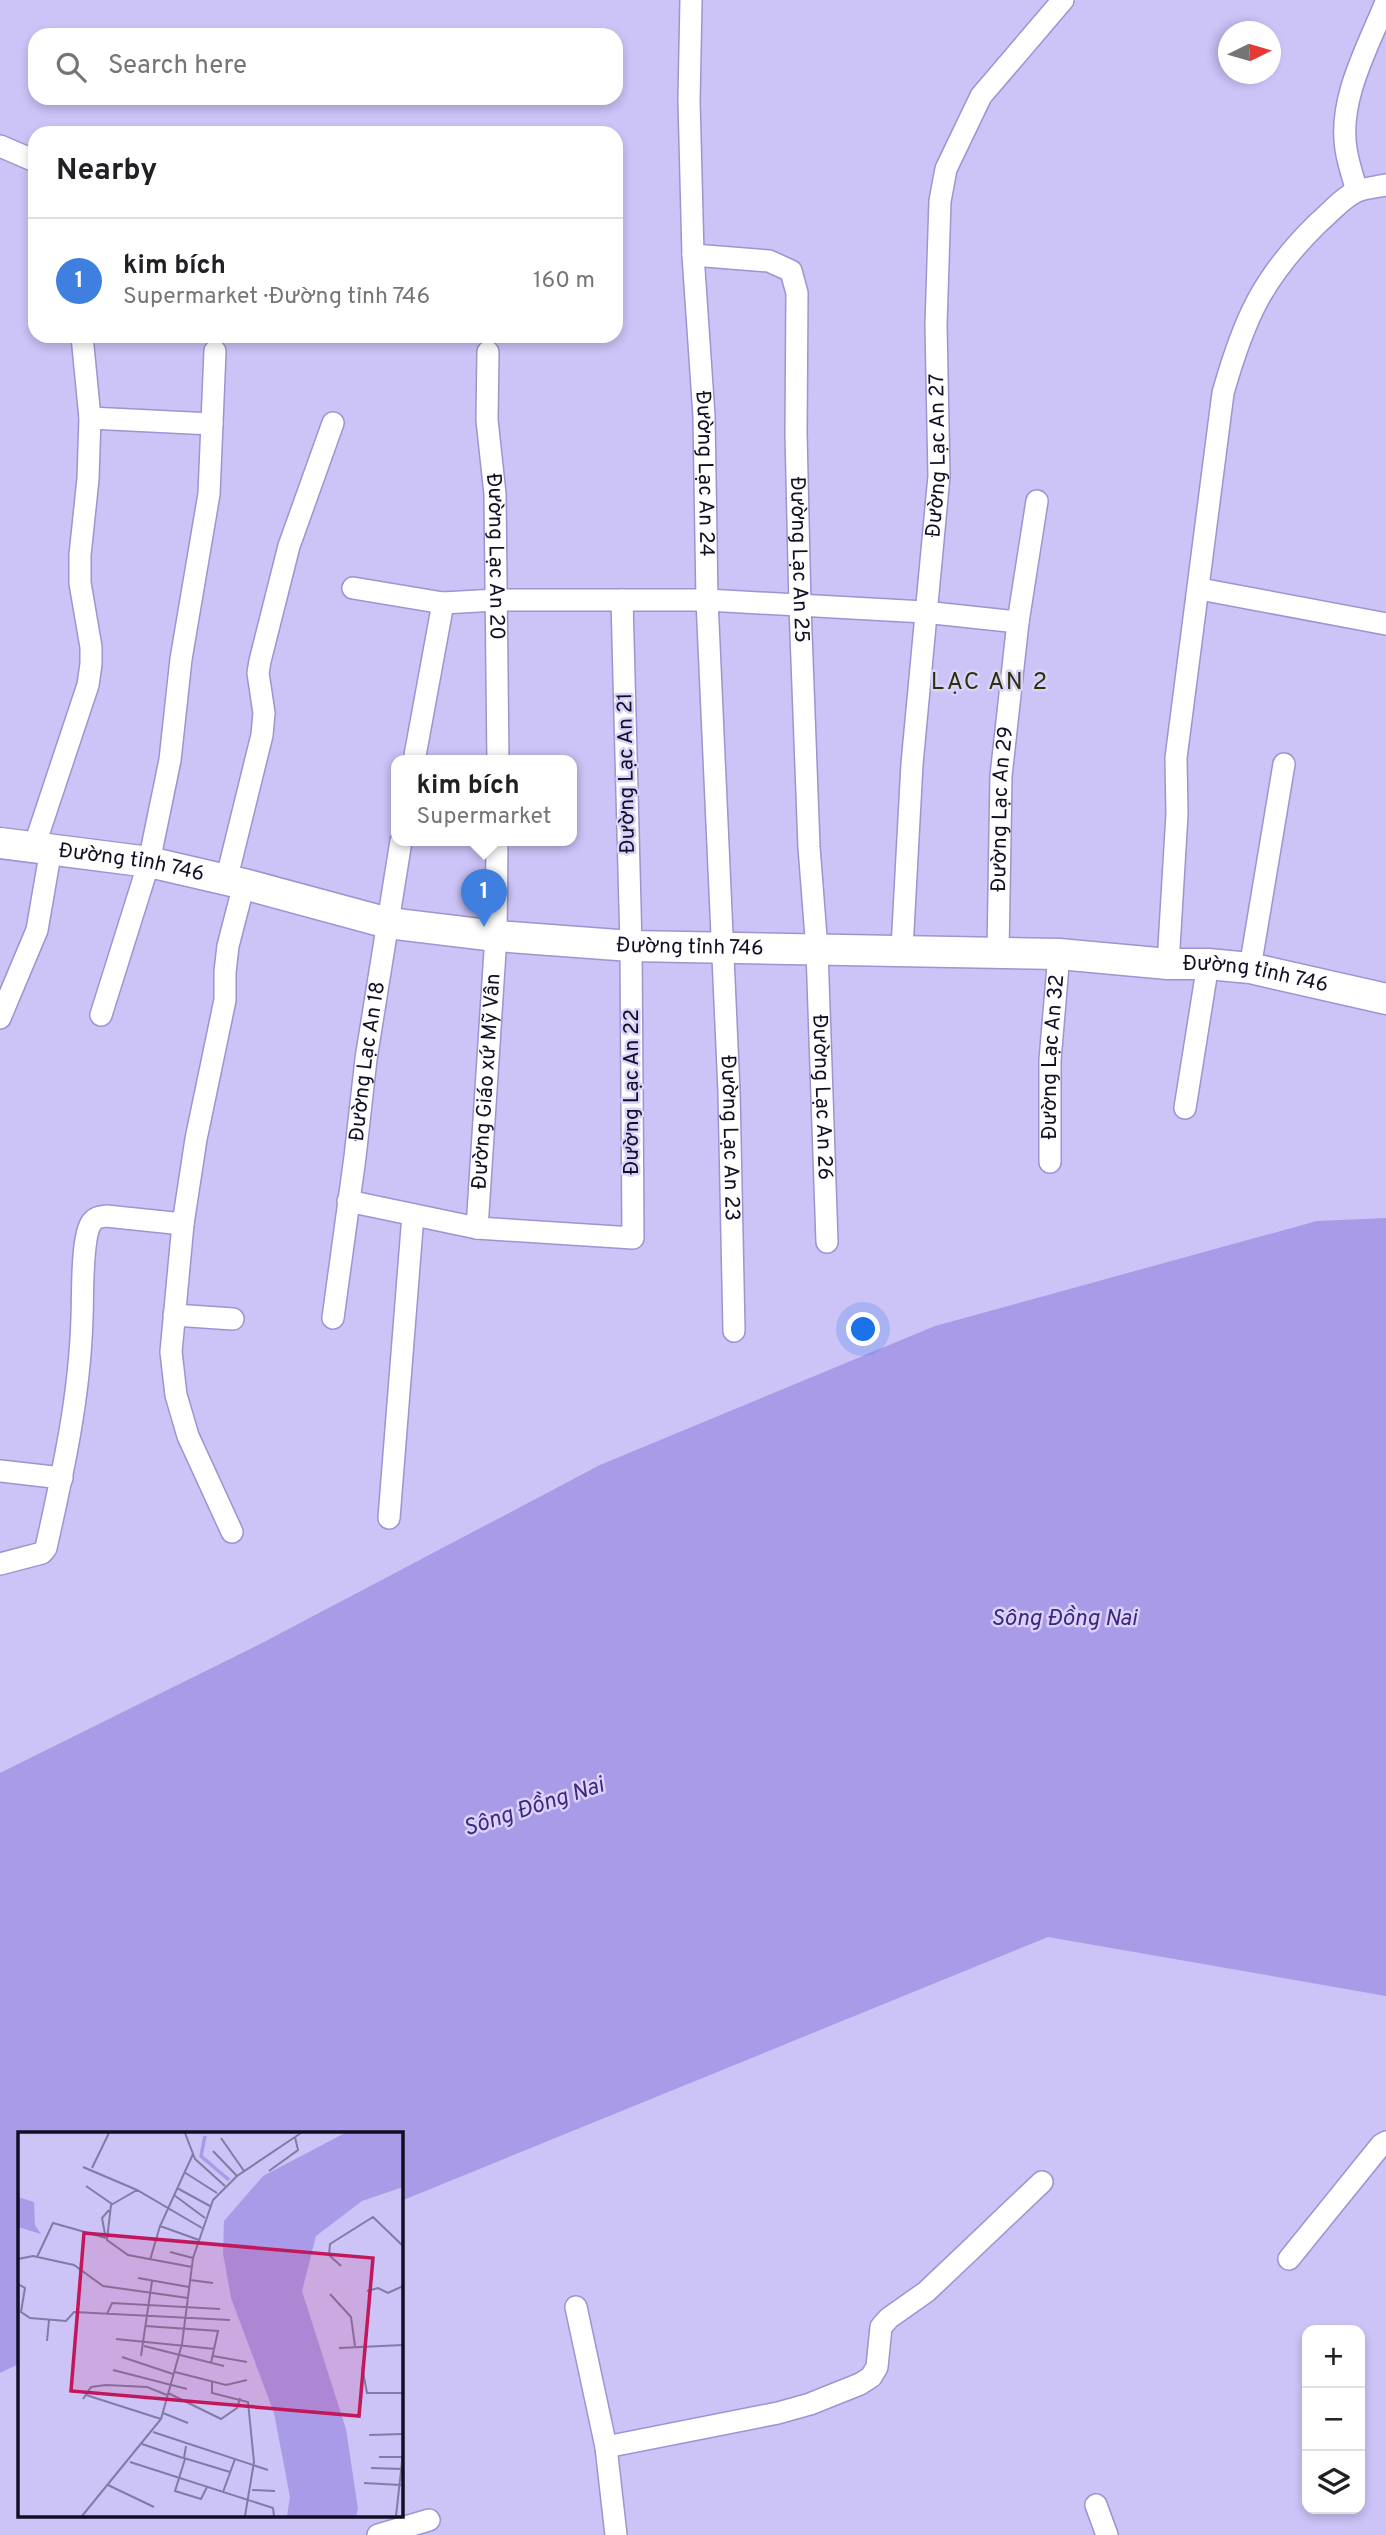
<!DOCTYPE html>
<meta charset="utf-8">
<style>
body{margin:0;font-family:Overpass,sans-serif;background:#f2f2f2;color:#202124}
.controls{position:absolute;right:21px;bottom:21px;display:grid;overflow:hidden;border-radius:14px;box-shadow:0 4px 10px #0003}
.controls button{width:63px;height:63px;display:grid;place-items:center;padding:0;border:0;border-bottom:2px solid #e0e0e0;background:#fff;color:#202124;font:35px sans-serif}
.compass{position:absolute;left:1218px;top:21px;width:63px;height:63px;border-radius:50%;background:#fff;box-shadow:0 4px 10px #0003;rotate:85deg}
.you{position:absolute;left:864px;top:1330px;width:24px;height:24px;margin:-18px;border:5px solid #fff;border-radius:50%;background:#1a73e8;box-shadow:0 0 0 10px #1a73e833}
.badge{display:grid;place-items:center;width:46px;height:46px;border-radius:50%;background:#111827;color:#fff;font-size:23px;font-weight:700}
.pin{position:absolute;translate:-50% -58px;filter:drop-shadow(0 2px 4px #0008)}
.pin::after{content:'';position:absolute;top:37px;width:24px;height:21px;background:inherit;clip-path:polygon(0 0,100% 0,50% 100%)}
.popup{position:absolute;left:391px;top:755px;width:186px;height:91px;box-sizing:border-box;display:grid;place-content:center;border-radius:14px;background:#fff;filter:drop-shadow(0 2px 5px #0005);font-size:23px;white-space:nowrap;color:#757577}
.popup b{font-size:26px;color:#202124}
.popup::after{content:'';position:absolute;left:50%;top:100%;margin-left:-14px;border:14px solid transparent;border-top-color:#fff}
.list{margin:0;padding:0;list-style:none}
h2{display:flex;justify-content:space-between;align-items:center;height:91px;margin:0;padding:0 28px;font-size:30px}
h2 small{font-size:23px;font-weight:400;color:#757577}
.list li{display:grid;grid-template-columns:46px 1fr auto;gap:21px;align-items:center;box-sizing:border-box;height:126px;padding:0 28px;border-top:2px solid #e0e0e0}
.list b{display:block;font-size:26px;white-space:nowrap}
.list p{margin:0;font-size:23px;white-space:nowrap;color:#757577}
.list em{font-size:23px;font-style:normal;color:#757577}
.icon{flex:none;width:38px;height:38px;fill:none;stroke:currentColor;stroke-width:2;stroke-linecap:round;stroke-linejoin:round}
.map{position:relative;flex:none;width:1386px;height:2535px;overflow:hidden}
.search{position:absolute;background:#fff;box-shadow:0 4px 10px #0003;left:28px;top:28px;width:595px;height:77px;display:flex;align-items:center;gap:18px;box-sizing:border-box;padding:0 24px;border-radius:21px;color:#757577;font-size:26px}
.panel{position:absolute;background:#fff;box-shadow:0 4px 10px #0003;left:28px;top:126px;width:595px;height:217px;border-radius:21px}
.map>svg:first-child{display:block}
.water{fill:#aa9be8}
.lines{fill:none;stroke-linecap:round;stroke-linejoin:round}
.minor-casing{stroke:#9f93d2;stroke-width:24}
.secondary-casing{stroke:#9f93d2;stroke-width:33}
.minor{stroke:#fff;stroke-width:21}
.secondary{stroke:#fff;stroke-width:30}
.labels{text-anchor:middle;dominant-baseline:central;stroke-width:5;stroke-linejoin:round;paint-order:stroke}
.street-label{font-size:21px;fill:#140e25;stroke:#d9d2fa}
.water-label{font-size:23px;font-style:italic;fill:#42257d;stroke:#d9d2fa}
.quarter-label{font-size:24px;letter-spacing:2px;fill:#2e3006;stroke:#d9d2fa}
.inset-river{fill:none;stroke:#aa9be8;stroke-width:3.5}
.inset-road{fill:none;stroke:#827ba3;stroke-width:2}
.view{fill:#c2185b;fill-opacity:0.15;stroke:#c2185b;stroke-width:3.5}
.inset-edge{fill:none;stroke:#140e25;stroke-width:3.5}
</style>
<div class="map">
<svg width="1386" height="2535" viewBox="0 0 1386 2535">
<rect width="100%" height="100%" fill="#ccc3f7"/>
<polygon class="water" points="1386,1218 1386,1996 1048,1937 401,2201 401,2134 19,2134 19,2364 0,2373 0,1773 262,1643 600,1465 935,1326 1317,1221"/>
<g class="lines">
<defs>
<g id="minor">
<path id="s1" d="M 691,0 L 689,100 L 693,255 L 704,416 L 707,600 L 729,1091 L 734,1331"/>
<polyline points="0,146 35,161"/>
<path d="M 1357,191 C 1353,177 1348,163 1346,149 C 1338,99 1368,47 1386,2"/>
<path id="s2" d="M 693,255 L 769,261 L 791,271 L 797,293 L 796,433 L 800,606 L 809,847 L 817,950 L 827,1242"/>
<path id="s3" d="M 488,352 L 487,420 L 495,494 L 498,761"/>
<polyline points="90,418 212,424"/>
<polyline points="353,588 443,603 496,600 707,600 924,612 1018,622"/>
<polyline points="1200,589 1386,624"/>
<polyline points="414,761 443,603"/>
<polyline points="34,847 88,685 91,664 91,647 80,583 80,555 88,479 90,418 82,336"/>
<polyline points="226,881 262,735 264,713 258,673 260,661 289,546 333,423"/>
<path id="s4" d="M 902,949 L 912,764 L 939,476 L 936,325 L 940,201 L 946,169 L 981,96 L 1063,0"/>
<path id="s5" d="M 998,953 L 1001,776 L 1018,622 L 1037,501"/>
<path d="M 1168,964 L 1177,814 L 1176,758 L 1223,393 C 1244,319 1262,278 1318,223 C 1330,213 1341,199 1355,192 C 1364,188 1376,187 1386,185"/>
<polyline points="1250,968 1284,764"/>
<polyline points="101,1015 149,862 170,760 181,659 209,494 215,351"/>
<polyline points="0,1018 37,930 51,849"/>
<polyline points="1185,1108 1208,964"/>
<path id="s6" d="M 1050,1162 L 1050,1060 L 1059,954"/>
<polyline points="348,1201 477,1228 633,1238 631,946 622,600"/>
<path id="s7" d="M 477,1228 L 496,936 L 497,841"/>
<polyline points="174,1315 233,1319"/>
<path id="s8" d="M 333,1318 L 355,1157 L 366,1059 L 401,841"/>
<polyline points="0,1471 62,1478"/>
<polyline points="389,1518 413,1215"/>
<polyline points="232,1532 188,1436 176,1395 171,1352 183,1224 196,1139 225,1000 225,972 228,946 244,884"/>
<path d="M 0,1564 L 42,1553 L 46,1548 C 63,1472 80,1396 82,1317 C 83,1298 81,1236 92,1222 C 96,1217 100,1217 106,1216 L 183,1224"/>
<polyline points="1289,2259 1381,2145 1386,2142"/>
<polyline points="576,2307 606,2447 616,2535"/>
<polyline points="606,2447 778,2413 810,2404 860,2384 871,2377 877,2367 881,2327 889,2318 926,2292 1042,2182"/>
<polyline points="1096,2505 1107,2535"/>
<polyline points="378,2535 429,2520"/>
</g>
<g id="secondary">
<path id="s9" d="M 0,843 L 149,862 L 244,884 L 388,923 L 496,936 L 631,946 L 1059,954 L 1168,964 L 1208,964 L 1250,968 L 1386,999"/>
</g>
</defs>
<use href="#minor" class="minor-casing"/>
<use href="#secondary" class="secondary-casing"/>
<use href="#minor" class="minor"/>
<use href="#secondary" class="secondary"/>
</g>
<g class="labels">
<g class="street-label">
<text stroke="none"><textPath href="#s4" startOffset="495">Đường Lạc An 27</textPath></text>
<text stroke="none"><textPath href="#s1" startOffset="474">Đường Lạc An 24</textPath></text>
<text stroke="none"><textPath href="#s3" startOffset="205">Đường Lạc An 20</textPath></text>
<text stroke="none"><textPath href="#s2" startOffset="390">Đường Lạc An 25</textPath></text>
<text transform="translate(627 773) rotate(-91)">Đường Lạc An 21</text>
<text stroke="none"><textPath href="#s5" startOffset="144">Đường Lạc An 29</textPath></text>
<text stroke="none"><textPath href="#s9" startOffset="133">Đường tỉnh 746</textPath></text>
<text stroke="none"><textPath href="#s9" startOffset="700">Đường tỉnh 746</textPath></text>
<text stroke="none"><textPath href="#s9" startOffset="1267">Đường tỉnh 746</textPath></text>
<text stroke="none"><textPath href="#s6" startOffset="105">Đường Lạc An 32</textPath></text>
<text stroke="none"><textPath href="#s8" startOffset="259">Đường Lạc An 18</textPath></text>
<text stroke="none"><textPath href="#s7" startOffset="147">Đường Giáo xứ Mỹ Vân</textPath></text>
<text transform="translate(632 1092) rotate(-90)">Đường Lạc An 22</text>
<text stroke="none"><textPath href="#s2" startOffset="928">Đường Lạc An 26</textPath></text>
<text stroke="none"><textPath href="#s1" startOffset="1139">Đường Lạc An 23</textPath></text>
</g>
<g class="water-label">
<text x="1064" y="1619">Sông Đồng Nai</text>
<text transform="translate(534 1808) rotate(-18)">Sông Đồng Nai</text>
</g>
<g class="quarter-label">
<text x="990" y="683">LẠC AN 2</text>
</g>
</g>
<g transform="translate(18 2132)">
<rect width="385" height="385" fill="#ccc3f7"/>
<path d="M 327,1 L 385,1 L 385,55 L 344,69 L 298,104 L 284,159 L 328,297 L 340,377 L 338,384 L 269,384 L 272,365 L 256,281 L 213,166 L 205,121 L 206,89 L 245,44 ZM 0,65 L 16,70 L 17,93 L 23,102 L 0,95 Z" fill="#aa9be8"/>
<path class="inset-river" d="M 187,4 L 183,24 L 211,48"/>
<path class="inset-road" d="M 167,1 L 177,27 L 207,54M 203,6 L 226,39M 195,19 L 219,44M 65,35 L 119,58 L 184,96M 74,36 L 91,1M 251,39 L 280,18 L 277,5M 166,40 L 199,61M 68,54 L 94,72M 159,56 L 192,74M 119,58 L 93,73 L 89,108 L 110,123 L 174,135M 156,63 L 187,86M 142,94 L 181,108M 87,102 L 84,86 L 91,78M 152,120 L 175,126M 19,125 L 35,91 L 88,106M 0,127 L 15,124 L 56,133 L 85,154 L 170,166M 132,128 L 142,94 L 175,22M 323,134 L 311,123 L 312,112 L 355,85 L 385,114M 120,146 L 171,155M 172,148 L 195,151M 0,152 L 7,156 L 3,180 L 12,186 L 48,189 L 56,180 L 212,188M 349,159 L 360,156 L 370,161 L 385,154M 312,162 L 333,185 L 337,214M 89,182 L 94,171 L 202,177M 127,194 L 200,199 L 193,231M 98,207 L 197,217M 29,209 L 31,188M 126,214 L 206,234M 321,216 L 385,213M 123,224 L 134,149M 195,224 L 229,230M 104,225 L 155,242M 344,235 L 349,261 L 385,261M 95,238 L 169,257M 157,240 L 208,253 L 229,248M 194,250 L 194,261 L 230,270 L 236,330 L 227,384M 150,261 L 203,287 L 219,276 L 222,266M 68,263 L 143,287M 65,267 L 73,255 L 88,253 L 129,255 L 149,263M 145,281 L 170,291M 135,300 L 250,338M 351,303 L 385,302M 124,312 L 165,326M 168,314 L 166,326 L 212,340M 361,325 L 384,325M 167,327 L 157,359 L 183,367 L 189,355M 112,330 L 255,376 L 256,384M 353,336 L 384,337M 346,351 L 383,353M 90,353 L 136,375M 234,358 L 257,359M 205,360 L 217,327M 64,384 L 143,287 L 164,212 L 175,126 L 195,68 L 219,44 L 283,1M 378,384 L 385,321"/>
<path class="view" d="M 66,101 L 355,126 L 341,284 L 53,259 Z"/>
<rect width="385" height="385" class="inset-edge"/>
</g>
</svg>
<div class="controls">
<button>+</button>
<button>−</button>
<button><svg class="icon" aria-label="layers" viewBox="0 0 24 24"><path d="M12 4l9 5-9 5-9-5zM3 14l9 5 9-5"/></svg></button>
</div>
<svg class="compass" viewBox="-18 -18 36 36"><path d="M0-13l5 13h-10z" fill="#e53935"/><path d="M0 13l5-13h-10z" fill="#757577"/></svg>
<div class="you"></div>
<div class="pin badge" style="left:484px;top:927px;background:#3f7fe0">1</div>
<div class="popup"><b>kim bích</b>Supermarket</div>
<div class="search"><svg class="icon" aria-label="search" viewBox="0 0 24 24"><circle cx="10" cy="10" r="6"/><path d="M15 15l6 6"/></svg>Search here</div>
<section class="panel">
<h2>Nearby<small></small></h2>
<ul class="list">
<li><span class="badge" style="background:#3f7fe0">1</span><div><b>kim bích</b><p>Supermarket · Đường tỉnh 746</p></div><em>160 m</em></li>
</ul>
</section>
</div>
